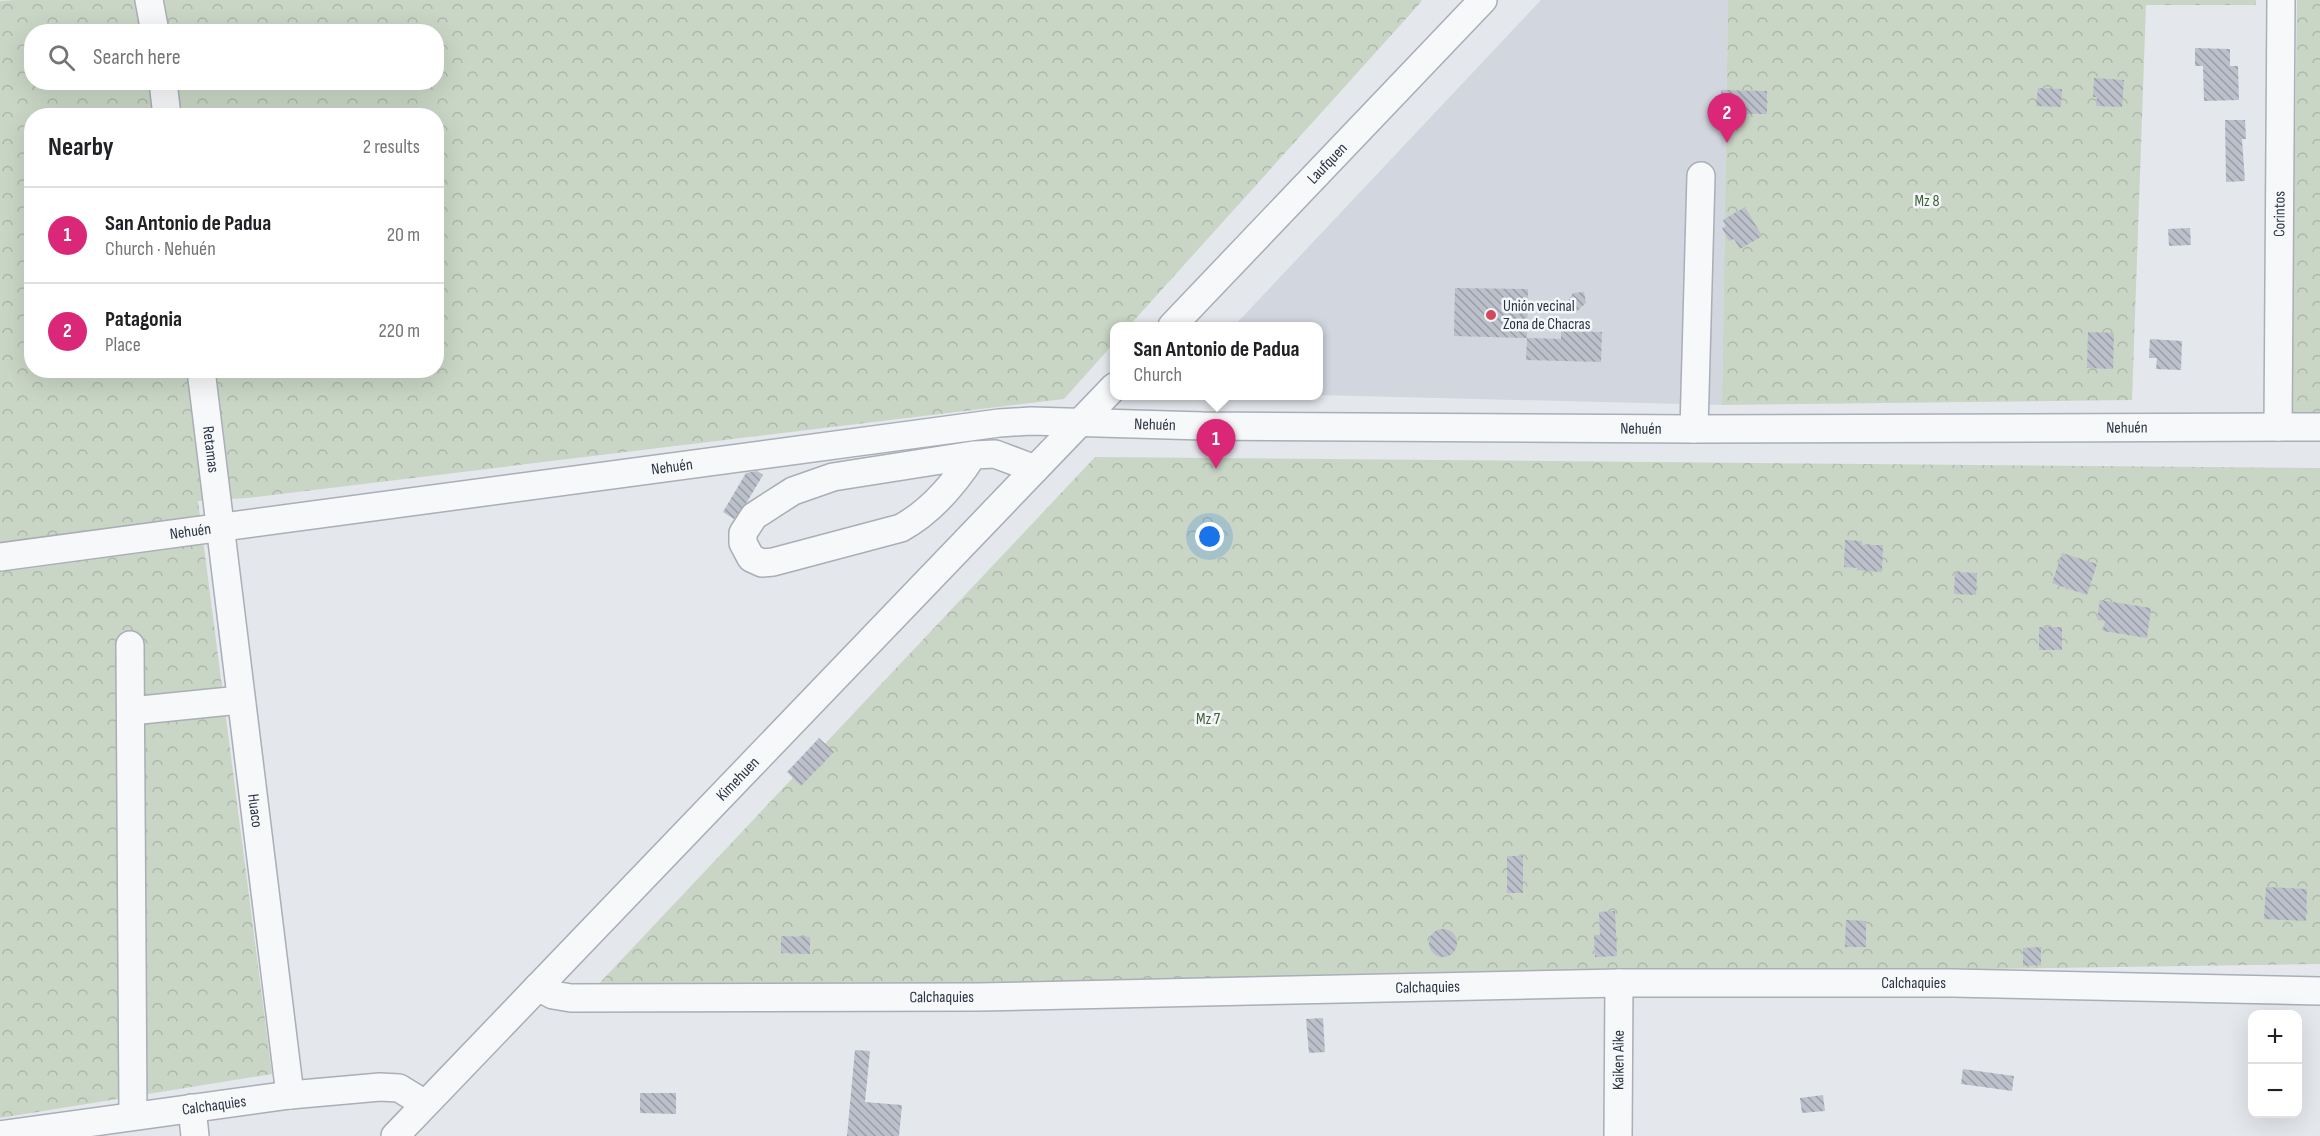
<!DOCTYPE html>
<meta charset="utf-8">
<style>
body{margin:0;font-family:"Sofia Sans Condensed",sans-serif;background:#f6f6f6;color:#202124}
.controls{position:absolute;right:18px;bottom:18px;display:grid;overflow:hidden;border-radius:12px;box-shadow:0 6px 24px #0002}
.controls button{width:54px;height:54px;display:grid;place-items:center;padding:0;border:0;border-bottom:2px solid #e0e0e0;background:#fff;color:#202124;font:30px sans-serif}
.you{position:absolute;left:1210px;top:537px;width:21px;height:21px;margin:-15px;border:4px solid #fff;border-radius:50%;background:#1a73e8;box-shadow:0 0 0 9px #1a73e833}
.badge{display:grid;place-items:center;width:39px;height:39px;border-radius:50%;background:#db2777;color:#fff;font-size:20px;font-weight:700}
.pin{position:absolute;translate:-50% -50px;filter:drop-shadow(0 2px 3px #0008)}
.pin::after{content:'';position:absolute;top:32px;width:21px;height:18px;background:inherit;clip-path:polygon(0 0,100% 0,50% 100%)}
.popup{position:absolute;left:1110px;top:322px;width:213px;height:78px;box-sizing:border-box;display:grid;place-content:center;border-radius:12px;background:#fff;filter:drop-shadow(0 2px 4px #0005);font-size:20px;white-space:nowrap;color:#757577}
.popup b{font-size:22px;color:#202124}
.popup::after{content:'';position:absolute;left:50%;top:100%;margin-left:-12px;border:12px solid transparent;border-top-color:#fff}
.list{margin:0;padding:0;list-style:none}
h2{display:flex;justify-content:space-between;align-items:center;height:78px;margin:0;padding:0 24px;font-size:26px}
h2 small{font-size:20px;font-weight:400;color:#757577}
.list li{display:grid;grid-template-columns:39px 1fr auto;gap:18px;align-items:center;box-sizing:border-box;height:96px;padding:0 24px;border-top:2px solid #e0e0e0}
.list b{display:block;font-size:22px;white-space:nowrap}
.list p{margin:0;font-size:20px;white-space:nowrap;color:#757577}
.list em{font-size:20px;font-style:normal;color:#757577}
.icon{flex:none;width:33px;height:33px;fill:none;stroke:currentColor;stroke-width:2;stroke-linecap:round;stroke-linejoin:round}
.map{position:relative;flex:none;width:2320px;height:1136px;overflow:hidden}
.search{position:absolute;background:#fff;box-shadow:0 6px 24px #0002;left:24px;top:24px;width:420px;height:66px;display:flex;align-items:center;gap:15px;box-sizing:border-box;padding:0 21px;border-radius:24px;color:#757577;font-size:22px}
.panel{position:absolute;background:#fff;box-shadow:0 6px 24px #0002;left:24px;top:108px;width:420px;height:270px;border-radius:24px}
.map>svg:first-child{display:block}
.built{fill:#d2d6de}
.forest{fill:url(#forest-crowns);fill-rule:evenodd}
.building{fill:url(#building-back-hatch)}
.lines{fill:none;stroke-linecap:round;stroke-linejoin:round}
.minor-casing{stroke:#a9aeb7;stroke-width:30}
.minor{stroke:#f7f8fa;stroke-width:27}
.poi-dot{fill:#d1495b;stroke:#f4f6f9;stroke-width:2}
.labels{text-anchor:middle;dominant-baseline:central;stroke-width:5;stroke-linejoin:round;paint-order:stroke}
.street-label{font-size:16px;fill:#2b3445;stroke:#f4f6f9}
.park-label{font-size:16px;fill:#3f6138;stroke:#f4f6f9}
.poi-label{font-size:16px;fill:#2b3445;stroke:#f4f6f9;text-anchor:start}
</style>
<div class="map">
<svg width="2320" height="1136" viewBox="0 0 2320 1136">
<defs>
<pattern id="forest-crowns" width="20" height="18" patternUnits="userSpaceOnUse" patternTransform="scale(1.5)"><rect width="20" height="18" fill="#c9d6c5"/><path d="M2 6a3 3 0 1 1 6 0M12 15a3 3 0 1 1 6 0" fill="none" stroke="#adb8ab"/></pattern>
<pattern id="building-back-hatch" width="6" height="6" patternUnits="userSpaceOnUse" patternTransform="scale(1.5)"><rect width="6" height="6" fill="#bbc0ca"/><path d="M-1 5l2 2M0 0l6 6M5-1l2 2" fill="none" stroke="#989da6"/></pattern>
</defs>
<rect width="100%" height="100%" fill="#e4e7ec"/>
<polygon class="built" points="1541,0 1728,0 1722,405 1318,395 1318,326 1234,326"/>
<g class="forest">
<path d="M 15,0 L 1420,0 L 1422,1 L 1129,326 L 1114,326 L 1114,343 L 1064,399 L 247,498 L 198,501 L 272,1074 L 0,1118 L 0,1 ZM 32,32 L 436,32 L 436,82 L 32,82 ZM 32,116 L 436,116 L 436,370 L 32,370 Z"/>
<polygon points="1728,0 2256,0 2256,5 2146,5 2132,400 1722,405"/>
<polygon points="2297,0 2320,0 2320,416 2291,417"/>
<polygon points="1095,457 2320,468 2320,964 593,990"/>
</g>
<g class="building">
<polygon points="2195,48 2230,49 2230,66 2238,66 2239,100 2204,101 2203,66 2195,66"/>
<polygon points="2094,78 2124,80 2122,107 2096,106 2097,97 2093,97"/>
<polygon points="2038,88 2062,89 2061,107 2036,106"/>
<polygon points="1721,90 1767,91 1767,114 1742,114 1742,125 1720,124"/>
<polygon points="2225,120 2245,120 2246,139 2242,139 2245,181 2226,182"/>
<polygon points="1745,207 1762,236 1740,249 1734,239 1729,241 1722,228 1726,226 1723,220"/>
<polygon points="2190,228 2191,245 2169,246 2168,229"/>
<polygon points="1455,288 1528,289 1527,338 1454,336"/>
<polygon points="1584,292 1586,303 1575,313 1569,300 1573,293"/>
<polygon points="1561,331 1602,332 1601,362 1526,360 1527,338 1561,339"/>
<polygon points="2088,332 2114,333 2113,369 2087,368"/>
<polygon points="2150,339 2182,341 2181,370 2156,369 2157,358 2149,358"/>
<polygon points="757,471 763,475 747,502 734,519 723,512 746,473"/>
<polygon points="1845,540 1862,541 1862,545 1883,545 1882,572 1857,570 1858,568 1844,567"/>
<polygon points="2062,553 2097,564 2087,595 2052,583"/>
<polygon points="1955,572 1977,573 1976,595 1954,594"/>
<polygon points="2100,600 2151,608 2147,638 2103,631 2105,621 2097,620"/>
<rect x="2039" y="627" width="23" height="23"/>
<polygon points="819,738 834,752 801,786 787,772"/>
<rect x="1507" y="856" width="16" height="37"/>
<polygon points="2266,887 2307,889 2306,921 2264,919"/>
<polygon points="1615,911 1617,956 1595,957 1594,935 1600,935 1599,912"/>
<polygon points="1846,920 1866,921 1866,947 1845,947"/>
<circle cx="1443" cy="943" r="14"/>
<polygon points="781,936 810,937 810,954 781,953"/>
<polygon points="2041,947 2041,965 2023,966 2023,948"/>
<polygon points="1323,1018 1325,1052 1309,1053 1306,1019"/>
<polygon points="855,1050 870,1051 865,1102 902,1105 899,1136 847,1136"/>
<polygon points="1963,1069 2014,1076 2012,1091 1961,1084"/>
<polygon points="640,1093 676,1093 676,1114 640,1113"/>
<polygon points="1823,1095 1825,1111 1802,1113 1800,1098"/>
</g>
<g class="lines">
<defs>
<g id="minor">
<polyline points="149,0 155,32"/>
<polyline points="163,82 167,116"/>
<path id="s1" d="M 1172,326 L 1483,0"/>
<path id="s2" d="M 201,370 L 290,1095"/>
<path id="s3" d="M 2278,427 L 2281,0"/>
<polyline points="1694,429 1701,176"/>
<path d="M 973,455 C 955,483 930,512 901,528 L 773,562 L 762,563 L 751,558 L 743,543 L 743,533 L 754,516 L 793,491 L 833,477 L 973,455 L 995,454 L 1035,469"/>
<path id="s4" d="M 0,557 L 999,423 L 1031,421 L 1203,426 L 1694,429 L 2320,427"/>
<polyline points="130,645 133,1116"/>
<polyline points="131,711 240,700"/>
<path id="s5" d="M 538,987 L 553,995 L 571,998 L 978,997 L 1619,983 L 1952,983 L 2320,991"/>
<polyline points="192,1108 195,1136"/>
<path id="s6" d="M 0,1135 L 290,1095 L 380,1087 L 399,1088 L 425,1104"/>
<path id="s7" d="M 395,1136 L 1114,387"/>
<path id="s8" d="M 1618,1136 L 1619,983"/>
</g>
</defs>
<use href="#minor" class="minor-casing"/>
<use href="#minor" class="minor"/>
</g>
<circle class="poi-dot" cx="1491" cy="315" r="6"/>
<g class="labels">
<g class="street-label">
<text stroke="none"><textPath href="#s1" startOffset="225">Laufquen</textPath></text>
<text stroke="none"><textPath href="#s3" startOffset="213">Corintos</textPath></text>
<text stroke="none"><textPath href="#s4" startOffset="1164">Nehuén</textPath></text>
<text stroke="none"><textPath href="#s4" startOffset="2136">Nehuén</textPath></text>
<text stroke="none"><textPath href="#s4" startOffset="1650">Nehuén</textPath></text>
<text stroke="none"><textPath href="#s2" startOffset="80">Retamas</textPath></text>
<text stroke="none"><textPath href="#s4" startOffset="678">Nehuén</textPath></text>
<text stroke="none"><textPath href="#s4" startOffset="192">Nehuén</textPath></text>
<text stroke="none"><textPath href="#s7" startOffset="495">Kimehuen</textPath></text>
<text stroke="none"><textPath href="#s2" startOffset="444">Huaco</textPath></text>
<text stroke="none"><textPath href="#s5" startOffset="1378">Calchaquies</textPath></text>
<text stroke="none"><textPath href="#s5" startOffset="892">Calchaquies</textPath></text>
<text stroke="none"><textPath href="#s5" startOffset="406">Calchaquies</textPath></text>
<text stroke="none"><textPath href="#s8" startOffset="76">Kaiken Aike</textPath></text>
<text stroke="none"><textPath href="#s6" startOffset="216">Calchaquies</textPath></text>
</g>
<g class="park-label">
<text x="1927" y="201">Mz 8</text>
<text x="1208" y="719">Mz 7</text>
</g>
<g class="poi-label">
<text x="1503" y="306">Unión vecinal<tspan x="1503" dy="18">Zona de Chacras</tspan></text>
</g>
</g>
</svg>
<div class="controls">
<button>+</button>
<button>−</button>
</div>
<div class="you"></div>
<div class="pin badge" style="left:1216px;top:469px">1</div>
<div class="popup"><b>San Antonio de Padua</b>Church</div>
<div class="pin badge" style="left:1727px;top:143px">2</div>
<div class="search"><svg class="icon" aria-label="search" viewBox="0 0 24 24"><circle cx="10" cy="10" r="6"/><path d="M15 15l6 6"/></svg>Search here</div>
<section class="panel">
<h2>Nearby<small>2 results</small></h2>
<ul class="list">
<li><span class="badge">1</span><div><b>San Antonio de Padua</b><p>Church · Nehuén</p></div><em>20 m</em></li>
<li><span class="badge">2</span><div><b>Patagonia</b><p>Place</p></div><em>220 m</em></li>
</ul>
</section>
</div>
